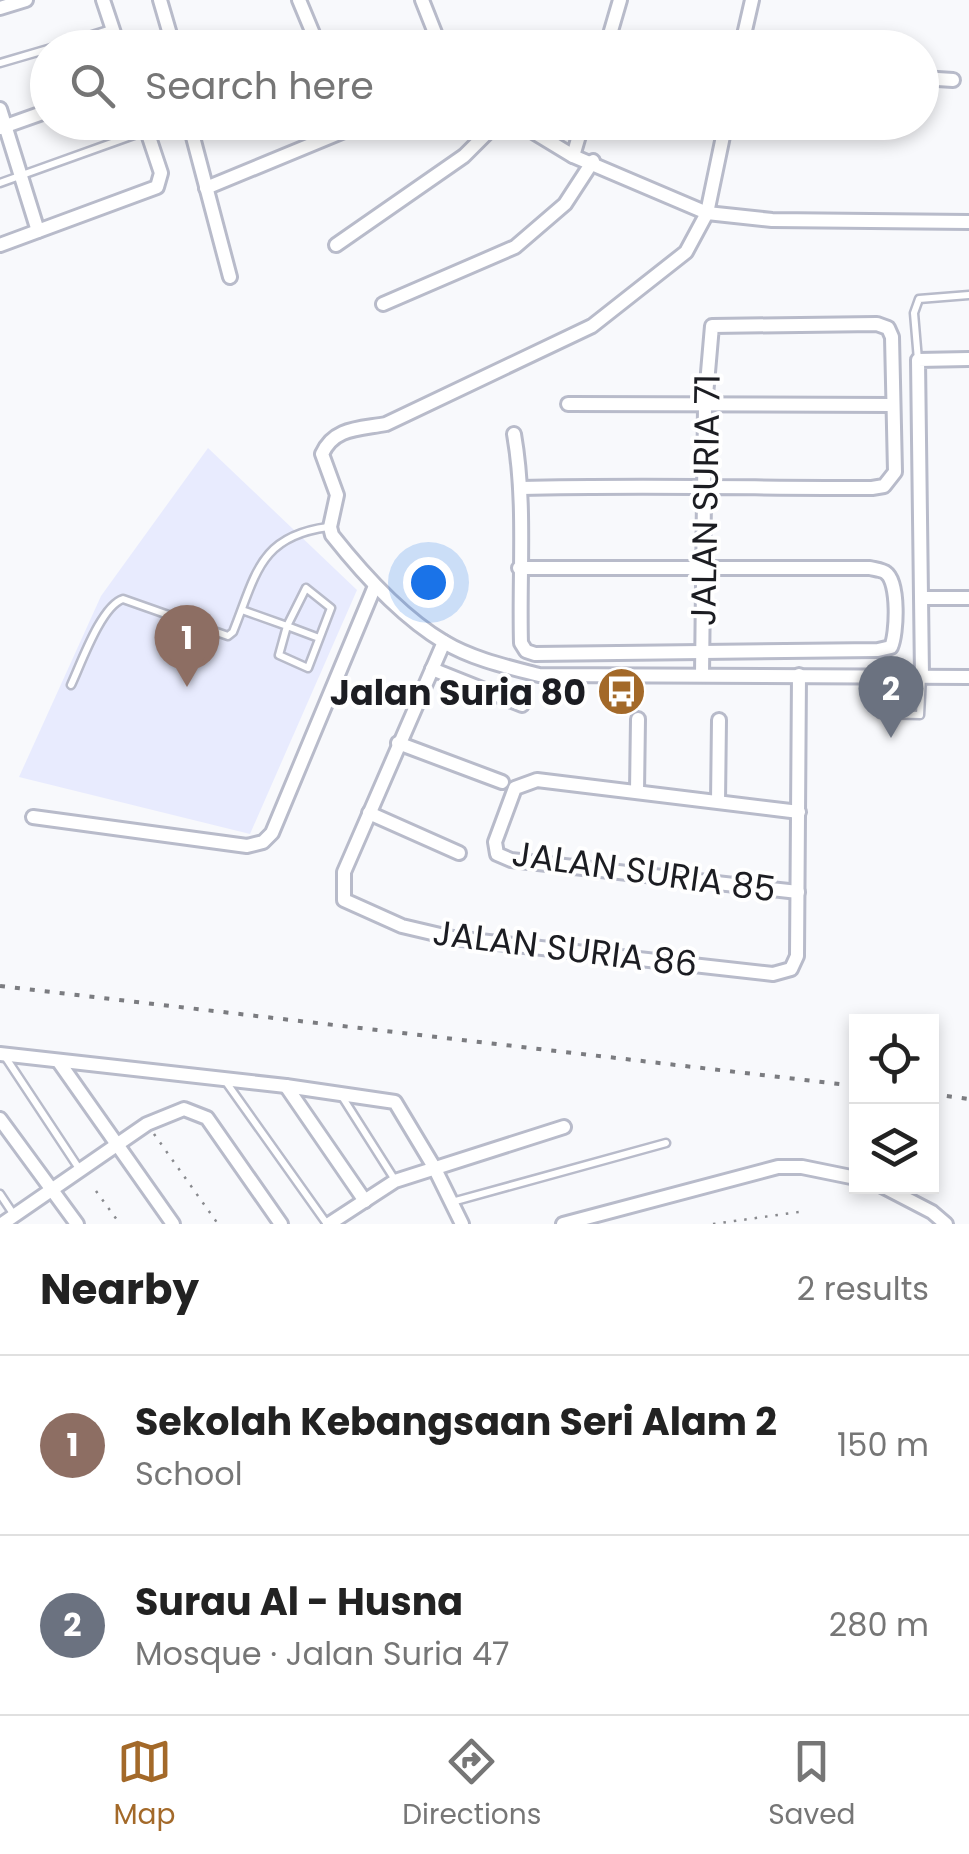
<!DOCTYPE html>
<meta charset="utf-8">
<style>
body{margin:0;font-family:Poppins,sans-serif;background:#f6f6f6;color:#222}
.controls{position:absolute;right:30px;bottom:30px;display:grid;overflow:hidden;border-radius:0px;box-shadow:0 5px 15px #0003}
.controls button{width:90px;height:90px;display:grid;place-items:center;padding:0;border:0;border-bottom:2px solid #e0e0e0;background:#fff;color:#222;font:50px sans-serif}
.you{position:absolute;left:428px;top:582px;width:35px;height:35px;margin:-25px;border:8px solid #fff;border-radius:50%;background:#1a73e8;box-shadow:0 0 0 15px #1a73e833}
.badge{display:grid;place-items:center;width:65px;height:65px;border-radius:50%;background:#a36929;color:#fff;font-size:32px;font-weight:700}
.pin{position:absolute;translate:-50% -82px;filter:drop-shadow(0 2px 5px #0008)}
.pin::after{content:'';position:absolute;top:52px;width:35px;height:30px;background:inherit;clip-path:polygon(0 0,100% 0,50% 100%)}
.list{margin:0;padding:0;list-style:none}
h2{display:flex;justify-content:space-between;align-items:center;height:130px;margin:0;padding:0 40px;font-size:42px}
h2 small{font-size:32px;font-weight:400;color:#767676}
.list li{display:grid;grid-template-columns:65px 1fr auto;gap:30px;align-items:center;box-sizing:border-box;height:180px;padding:0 40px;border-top:2px solid #e0e0e0}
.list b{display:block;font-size:38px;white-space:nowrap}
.list p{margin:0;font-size:32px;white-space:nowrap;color:#767676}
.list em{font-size:32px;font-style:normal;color:#767676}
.icon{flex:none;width:55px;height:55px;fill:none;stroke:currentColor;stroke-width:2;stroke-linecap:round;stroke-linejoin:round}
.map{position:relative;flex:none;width:969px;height:1224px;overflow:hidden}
.search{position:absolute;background:#fff;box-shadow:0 5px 15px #0003;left:30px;right:30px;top:30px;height:110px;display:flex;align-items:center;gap:25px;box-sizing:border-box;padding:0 35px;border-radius:55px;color:#767676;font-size:38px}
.sheet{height:490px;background:#fff}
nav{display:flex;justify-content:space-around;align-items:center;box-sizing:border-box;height:140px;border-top:2px solid #e0e0e0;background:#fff;font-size:28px;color:#767676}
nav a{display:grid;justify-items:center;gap:5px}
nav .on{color:#a36929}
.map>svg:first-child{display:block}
.built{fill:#e8ebfe}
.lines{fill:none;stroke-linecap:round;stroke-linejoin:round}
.lane-casing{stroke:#b8bbca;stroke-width:11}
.street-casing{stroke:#b8bbca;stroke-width:18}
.path{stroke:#898a8e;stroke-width:2.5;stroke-dasharray:2.5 8;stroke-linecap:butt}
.lane{stroke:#fff;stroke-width:6}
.street{stroke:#fff;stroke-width:12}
.rail{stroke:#7b7c80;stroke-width:4;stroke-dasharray:5 10;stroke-linecap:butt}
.labels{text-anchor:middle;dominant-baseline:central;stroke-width:8;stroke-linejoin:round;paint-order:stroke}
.street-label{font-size:35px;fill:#1c1d22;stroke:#fff}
.poi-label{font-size:35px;font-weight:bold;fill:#1c1d22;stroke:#fff;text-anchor:end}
</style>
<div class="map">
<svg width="969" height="1224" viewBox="0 0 969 1224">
<rect width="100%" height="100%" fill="#f8f9fc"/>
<polygon class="built" points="208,448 357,590 250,834 19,777 101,596"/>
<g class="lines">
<defs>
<g id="lane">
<polyline points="51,48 111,29"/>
<polyline points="0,63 48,49"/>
<polyline points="0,183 145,131"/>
<polyline points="918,360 914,313 919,299 969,295"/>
<polyline points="242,610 287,626 279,655 308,668 331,608 306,588 287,626 319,638"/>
<path d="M 71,685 C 81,664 101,606 123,599 L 228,636 L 233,632 C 256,575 259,536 328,527"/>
<polyline points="880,714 920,715 922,676"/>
<polyline points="4,1055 80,1170"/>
<polyline points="226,1082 327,1224"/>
<polyline points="341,1095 395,1180"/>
<polyline points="0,1194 14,1215"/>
<polyline points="452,1202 666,1143"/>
</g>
<g id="street">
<polyline points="103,0 119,48"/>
<polyline points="160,0 174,48"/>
<polyline points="299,0 319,48"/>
<polyline points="422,0 441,48"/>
<polyline points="0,8 26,0"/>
<polyline points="606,48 620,0"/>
<polyline points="741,48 752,0"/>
<polyline points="922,78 953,80"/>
<polyline points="0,109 38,231"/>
<polyline points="189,122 230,277"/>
<polyline points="517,122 573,156 707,213 772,220 969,222"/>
<path d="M 726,122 L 707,213 L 686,252 L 592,326 L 386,424 C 360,429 334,427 322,454 L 337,495 L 330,527 L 332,535 C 362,573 402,617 444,642 C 472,659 508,667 539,675 L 969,677"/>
<polyline points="0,128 48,111"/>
<polyline points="573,156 583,122"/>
<polyline points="206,188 366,122"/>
<polyline points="0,245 157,187 161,173 144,122"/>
<polyline points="336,245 464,156 498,122"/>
<polyline points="383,304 515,247 565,204 593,161"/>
<polyline points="568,404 893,405"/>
<path d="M 514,434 C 526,502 519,574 521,643 L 526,651 L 535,654 L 878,650 L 891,647 C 897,634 899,582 886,573 C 883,570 873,569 870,568 L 519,568"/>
<path d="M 521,488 C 638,485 755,488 872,488 L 884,486 L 895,472 L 892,337 L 888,328 L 877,324 L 712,326 L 705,407 L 702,675"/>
<polyline points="922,598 969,598"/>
<polyline points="444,642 344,872 344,900 402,926 453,938 773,974 791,969 797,956 799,675"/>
<polyline points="432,669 522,705"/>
<polyline points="922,676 918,360 969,359"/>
<polyline points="398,743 502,782"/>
<polyline points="637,791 638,719"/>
<polyline points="718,801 719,720"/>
<polyline points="369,813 459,853"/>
<polyline points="33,817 247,846 263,842 272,833 375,586"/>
<polyline points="798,892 511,860 497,854 495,842 515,788 537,780 799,812"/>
<polyline points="0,1054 286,1086 395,1102 434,1167 462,1224"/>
<polyline points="59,1062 173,1224"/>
<polyline points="286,1086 365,1201"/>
<polyline points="0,1119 77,1224"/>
<polyline points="882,1186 932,1212 946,1224"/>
<polyline points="2,1224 147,1124 184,1109 207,1118 281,1224"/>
<polyline points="329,1224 395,1181 564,1127"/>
<polyline points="563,1224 778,1167 802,1167 856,1178"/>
</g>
</defs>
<use href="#lane" class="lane-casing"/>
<use href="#street" class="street-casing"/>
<g class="path">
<polyline points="154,1134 218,1224"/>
<polyline points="96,1191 120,1224"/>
<polyline points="713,1224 806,1211"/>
</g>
<use href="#lane" class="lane"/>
<use href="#street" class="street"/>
<g class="rail">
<polyline points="0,986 856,1086"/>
<polyline points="932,1094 969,1099"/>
</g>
</g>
<defs>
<symbol id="bus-disc" viewBox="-11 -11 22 22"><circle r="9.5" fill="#a36929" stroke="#fff"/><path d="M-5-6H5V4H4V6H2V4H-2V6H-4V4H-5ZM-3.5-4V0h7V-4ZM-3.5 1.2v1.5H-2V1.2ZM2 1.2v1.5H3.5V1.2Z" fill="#fff"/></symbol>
</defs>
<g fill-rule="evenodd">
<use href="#bus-disc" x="594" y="664" width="55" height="55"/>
</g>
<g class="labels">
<g class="street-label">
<text transform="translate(705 500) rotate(-89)">JALAN SURIA 71</text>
<text transform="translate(644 871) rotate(8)">JALAN SURIA 85</text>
<text transform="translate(565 948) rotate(7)">JALAN SURIA 86</text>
</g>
<g class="poi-label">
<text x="586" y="692">Jalan Suria 80</text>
</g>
</g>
</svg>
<div class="controls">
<button><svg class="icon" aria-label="locate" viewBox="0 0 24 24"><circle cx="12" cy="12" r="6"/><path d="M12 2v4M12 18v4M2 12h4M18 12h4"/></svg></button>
<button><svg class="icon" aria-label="layers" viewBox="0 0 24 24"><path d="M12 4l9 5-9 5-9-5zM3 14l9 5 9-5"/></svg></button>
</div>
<div class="you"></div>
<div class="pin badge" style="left:187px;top:687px;background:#8d6e63">1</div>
<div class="pin badge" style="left:891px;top:738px;background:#6b7280">2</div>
<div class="search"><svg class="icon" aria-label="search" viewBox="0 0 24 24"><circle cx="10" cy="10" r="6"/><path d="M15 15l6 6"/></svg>Search here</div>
</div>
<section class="sheet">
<h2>Nearby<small>2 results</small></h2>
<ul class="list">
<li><span class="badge" style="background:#8d6e63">1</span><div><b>Sekolah Kebangsaan Seri Alam 2</b><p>School</p></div><em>150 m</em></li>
<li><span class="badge" style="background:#6b7280">2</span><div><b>Surau Al - Husna</b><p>Mosque · Jalan Suria 47</p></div><em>280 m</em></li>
</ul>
</section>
<nav>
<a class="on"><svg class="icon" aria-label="map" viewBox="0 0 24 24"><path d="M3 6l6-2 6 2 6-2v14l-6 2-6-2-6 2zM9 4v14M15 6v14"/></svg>Map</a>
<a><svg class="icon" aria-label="directions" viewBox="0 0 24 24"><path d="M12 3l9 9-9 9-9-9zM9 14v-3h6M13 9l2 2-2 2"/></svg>Directions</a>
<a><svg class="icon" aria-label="saved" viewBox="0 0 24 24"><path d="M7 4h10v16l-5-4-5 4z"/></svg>Saved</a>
</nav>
